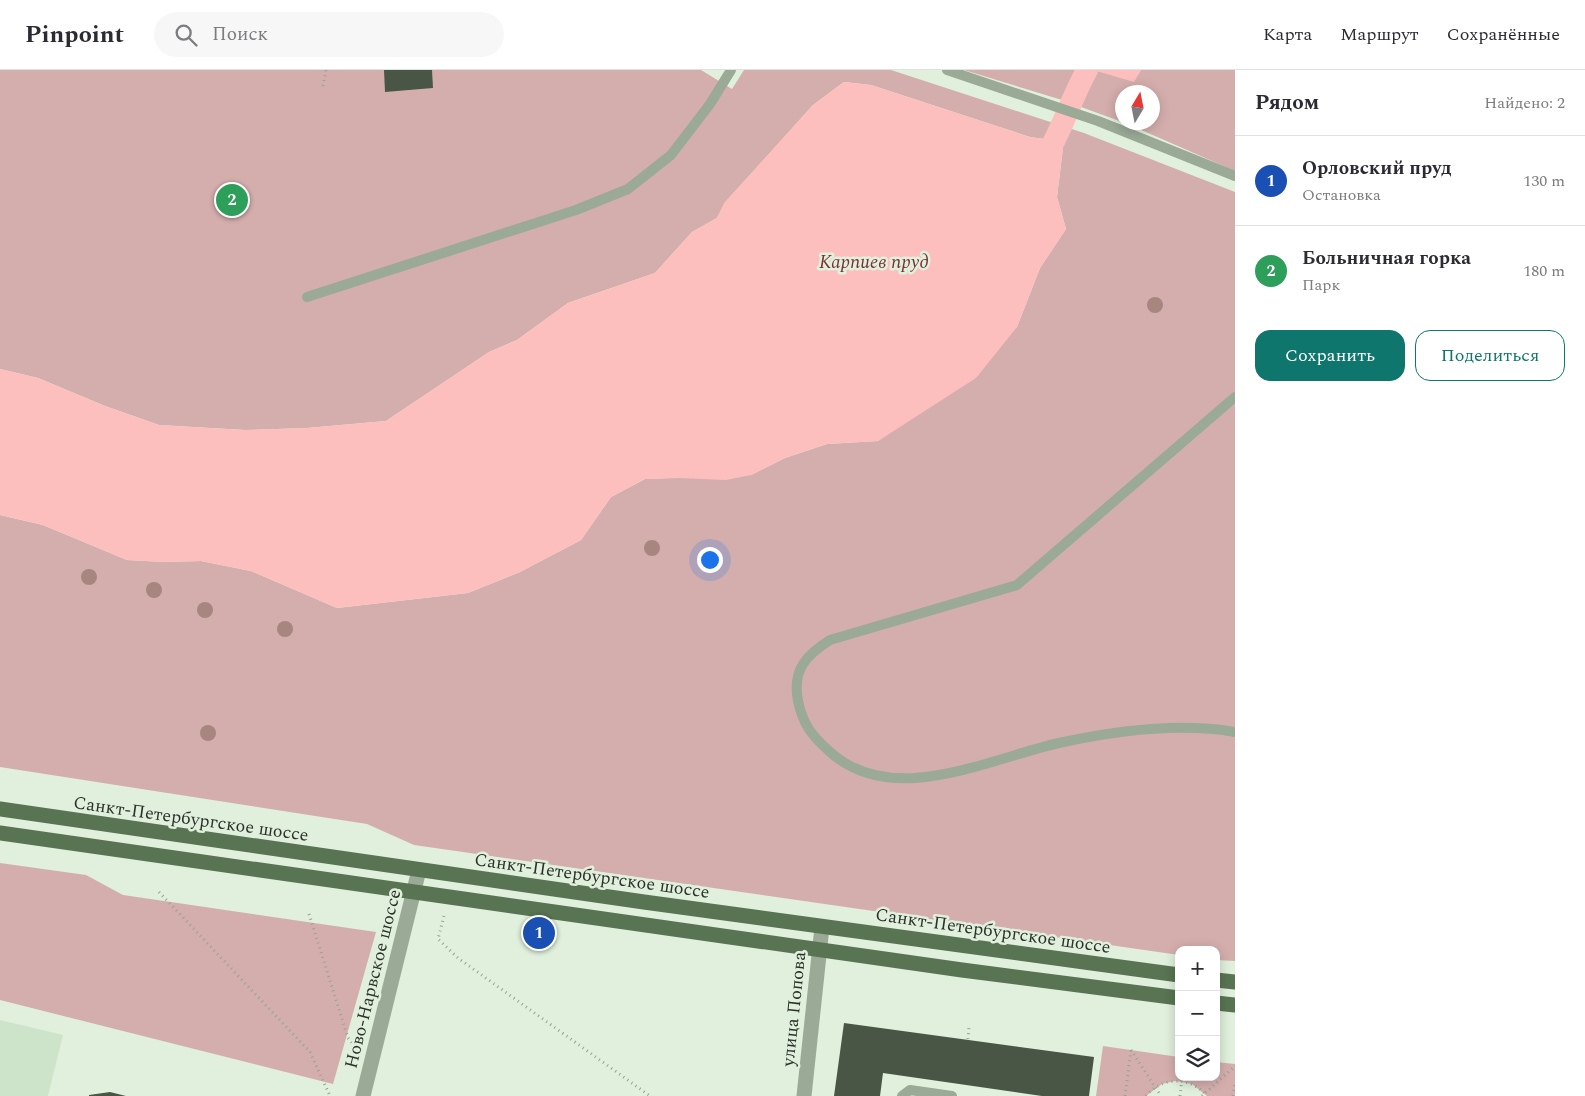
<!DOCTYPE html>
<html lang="ru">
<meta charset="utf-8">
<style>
body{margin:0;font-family:Spectral,serif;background:#f7f7f7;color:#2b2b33}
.controls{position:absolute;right:15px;bottom:15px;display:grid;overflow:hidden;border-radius:10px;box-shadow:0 2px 12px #0003}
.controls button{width:45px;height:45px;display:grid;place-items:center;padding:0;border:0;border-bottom:1px solid #e1e1e2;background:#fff;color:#2b2b33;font:25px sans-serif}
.compass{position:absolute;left:1115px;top:15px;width:45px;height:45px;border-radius:50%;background:#fff;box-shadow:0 2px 12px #0003;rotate:10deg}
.you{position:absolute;left:709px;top:489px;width:18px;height:18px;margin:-12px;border:4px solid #fff;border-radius:50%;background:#1a73e8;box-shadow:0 0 0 8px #1a73e833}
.badge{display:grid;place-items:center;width:32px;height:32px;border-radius:50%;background:#0f766e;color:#fff;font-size:16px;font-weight:700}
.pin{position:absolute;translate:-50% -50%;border:2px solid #fff;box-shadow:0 1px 5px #0006}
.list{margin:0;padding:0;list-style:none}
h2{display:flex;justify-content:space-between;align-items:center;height:65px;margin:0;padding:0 20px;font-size:21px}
h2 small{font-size:16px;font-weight:400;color:#7c7c81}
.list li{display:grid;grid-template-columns:32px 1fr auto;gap:15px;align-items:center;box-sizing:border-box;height:90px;padding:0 20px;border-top:1px solid #e1e1e2}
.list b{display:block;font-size:19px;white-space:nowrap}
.list p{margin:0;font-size:16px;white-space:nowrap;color:#7c7c81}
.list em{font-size:16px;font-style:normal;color:#7c7c81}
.actions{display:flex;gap:10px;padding:15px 20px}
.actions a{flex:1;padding:11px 0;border:1px solid #0f766e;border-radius:15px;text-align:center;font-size:18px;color:#0f766e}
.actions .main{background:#0f766e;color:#fff}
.icon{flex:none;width:28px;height:28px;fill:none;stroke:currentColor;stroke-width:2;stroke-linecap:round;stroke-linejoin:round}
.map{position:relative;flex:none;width:1235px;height:1026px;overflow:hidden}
header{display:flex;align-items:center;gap:30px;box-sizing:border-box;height:70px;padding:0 25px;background:#fff;border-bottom:1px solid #e1e1e2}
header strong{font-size:24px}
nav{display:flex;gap:28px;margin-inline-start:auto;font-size:18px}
.search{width:350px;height:45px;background:#f7f7f7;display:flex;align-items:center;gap:12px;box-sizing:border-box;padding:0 18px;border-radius:28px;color:#7c7c81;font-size:19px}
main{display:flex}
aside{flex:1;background:#fff}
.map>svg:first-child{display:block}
.built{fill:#cee4ca}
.green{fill:#d4aead}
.water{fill:#fdbfbe}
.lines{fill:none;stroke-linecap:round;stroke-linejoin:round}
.canal{stroke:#fdbfbe;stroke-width:22}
.building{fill:#495646}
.path{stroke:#96a293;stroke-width:3;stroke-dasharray:1 4;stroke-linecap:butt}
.lane{stroke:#9aaa97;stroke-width:10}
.street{stroke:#9aaa97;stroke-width:15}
.primary{stroke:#587452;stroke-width:15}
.tree{fill:#a78680}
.labels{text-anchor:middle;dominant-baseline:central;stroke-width:5;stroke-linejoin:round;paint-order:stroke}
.street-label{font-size:18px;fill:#2c322b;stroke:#e0f0dc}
.water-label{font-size:19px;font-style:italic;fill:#7a3136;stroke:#e0f0dc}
</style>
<header>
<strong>Pinpoint</strong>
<div class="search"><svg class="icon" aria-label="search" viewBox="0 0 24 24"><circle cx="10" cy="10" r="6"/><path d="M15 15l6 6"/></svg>Поиск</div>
<nav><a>Карта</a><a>Маршрут</a><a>Сохранённые</a></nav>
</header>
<main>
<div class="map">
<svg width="1235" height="1026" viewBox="0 0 1235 1026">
<rect width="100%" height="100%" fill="#e0f0dc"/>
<polygon class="built" points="0,950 63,965 48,1026 0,1026"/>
<g class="green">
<polygon points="0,0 701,0 732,19 744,0 891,0 1084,63 1235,122 1235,891 1216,890 1216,880 1179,880 1179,885 414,775 367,754 0,697 0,445 43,455 127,490 165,492 201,491 251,501 337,538 468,523 520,502 581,470 611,427 645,409 751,405 785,388 827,374 878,371 922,341 1017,257 1040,198 1066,159 1057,127 1063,78 1044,69 1030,67 871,15 844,12 813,35 725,133 717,148 692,162 655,203 568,233 517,270 489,282 386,351 307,358 245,360 159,355 105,336 38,308 0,299"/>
<polygon points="964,0 1094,0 1133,11 1141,0 1235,0 1235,101 1123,52 1152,52 1152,22 1122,22 1122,52 1062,30"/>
<polygon points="0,793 86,805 123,825 376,862 333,1014 0,930"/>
<polygon points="1103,976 1179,987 1179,1007 1216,1007 1216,992 1235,994 1235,1026 1207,1026 1192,1014 1175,1011 1162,1014 1146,1026 1096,1026"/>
</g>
<g class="water">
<polygon points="1094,0 1141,0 1134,12"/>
<polygon points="844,12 871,15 1030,67 1044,69 1063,78 1057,127 1066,159 1040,198 1017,257 976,308 878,371 827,374 785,388 751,405 726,410 680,408 645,409 611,427 581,470 520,502 468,523 337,538 251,501 201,491 165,492 127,490 43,455 0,445 0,299 38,308 105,336 159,355 245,360 307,358 386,351 489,282 517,270 568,233 655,203 692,162 717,148 724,133 813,35"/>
</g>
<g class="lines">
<path class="canal" d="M 1045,88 C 1062,60 1071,29 1087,0"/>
</g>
<g class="building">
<polygon points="384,0 432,0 433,18 385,22"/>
<polygon points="844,953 1094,987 1089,1026 1042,1026 883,1003 880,1026 834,1026"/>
<polygon points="110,1022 126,1026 89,1026 89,1025"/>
</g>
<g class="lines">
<g class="path">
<polyline points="323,16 326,0"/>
<polyline points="159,822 310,982 330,1026"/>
<polyline points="309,844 348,968 357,979"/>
<polyline points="444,846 438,869 458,888 650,1026"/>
<polyline points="968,969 969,957"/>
<polyline points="1131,980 1161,1026"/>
<polyline points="1125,1026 1131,980"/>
<path d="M 1146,1026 C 1162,1006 1191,1006 1207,1026"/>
<polyline points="1180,1026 1182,1007"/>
<polyline points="1202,1026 1235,996"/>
<polyline points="1233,1026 1235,1012"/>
</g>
<g class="lane">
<polyline points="947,0 1098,51 1235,106"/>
<polyline points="307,227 576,140 628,119 671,85 710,34 731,0"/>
<path d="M 1235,327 L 1017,515 L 830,570 C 806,585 792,600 798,631 C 803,654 811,665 829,681 C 892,739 987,689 1059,673 C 1114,661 1178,652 1235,662"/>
<polyline points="902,1026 910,1020 952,1026"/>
</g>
<g class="street">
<polyline points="363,1026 419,800"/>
<polyline points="804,1026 822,857"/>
</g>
<g class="primary">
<polyline points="0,739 644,832 1179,905"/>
<polyline points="0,763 962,900 1179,928"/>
<polyline points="1216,910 1235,912"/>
<polyline points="1216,933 1235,935"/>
</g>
</g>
<g class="tree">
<circle cx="1155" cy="235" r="8"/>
<circle cx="652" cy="478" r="8"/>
<circle cx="89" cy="507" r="8"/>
<circle cx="154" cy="520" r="8"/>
<circle cx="205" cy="540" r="8"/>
<circle cx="285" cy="559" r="8"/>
<circle cx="208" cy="663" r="8"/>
</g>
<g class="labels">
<g class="street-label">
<text transform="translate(191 749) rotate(8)">Санкт-Петербургское шоссе</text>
<text transform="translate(592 806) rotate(8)">Санкт-Петербургское шоссе</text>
<text transform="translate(993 861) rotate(8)">Санкт-Петербургское шоссе</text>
<text transform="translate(373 909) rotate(-76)">Ново-Нарвское шоссе</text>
<text transform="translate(794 939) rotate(-84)">улица Попова</text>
</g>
<g class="water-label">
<text x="874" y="192">Карпиев пруд</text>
</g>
</g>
</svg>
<div class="controls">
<button>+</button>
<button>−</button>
<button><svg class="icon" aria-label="layers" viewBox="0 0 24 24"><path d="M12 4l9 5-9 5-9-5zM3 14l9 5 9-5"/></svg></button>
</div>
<svg class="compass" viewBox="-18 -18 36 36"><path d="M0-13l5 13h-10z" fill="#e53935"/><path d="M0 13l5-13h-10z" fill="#7c7c81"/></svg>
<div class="you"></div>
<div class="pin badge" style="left:539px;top:863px;background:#1a4fb4">1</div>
<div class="pin badge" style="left:232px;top:130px;background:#2e9e5b">2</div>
</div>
<aside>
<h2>Рядом<small>Найдено: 2</small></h2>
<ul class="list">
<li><span class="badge" style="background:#1a4fb4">1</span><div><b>Орловский пруд</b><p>Остановка</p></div><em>130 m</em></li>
<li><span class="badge" style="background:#2e9e5b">2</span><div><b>Больничная горка</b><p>Парк</p></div><em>180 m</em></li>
</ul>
<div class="actions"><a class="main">Сохранить</a><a>Поделиться</a></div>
</aside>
</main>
